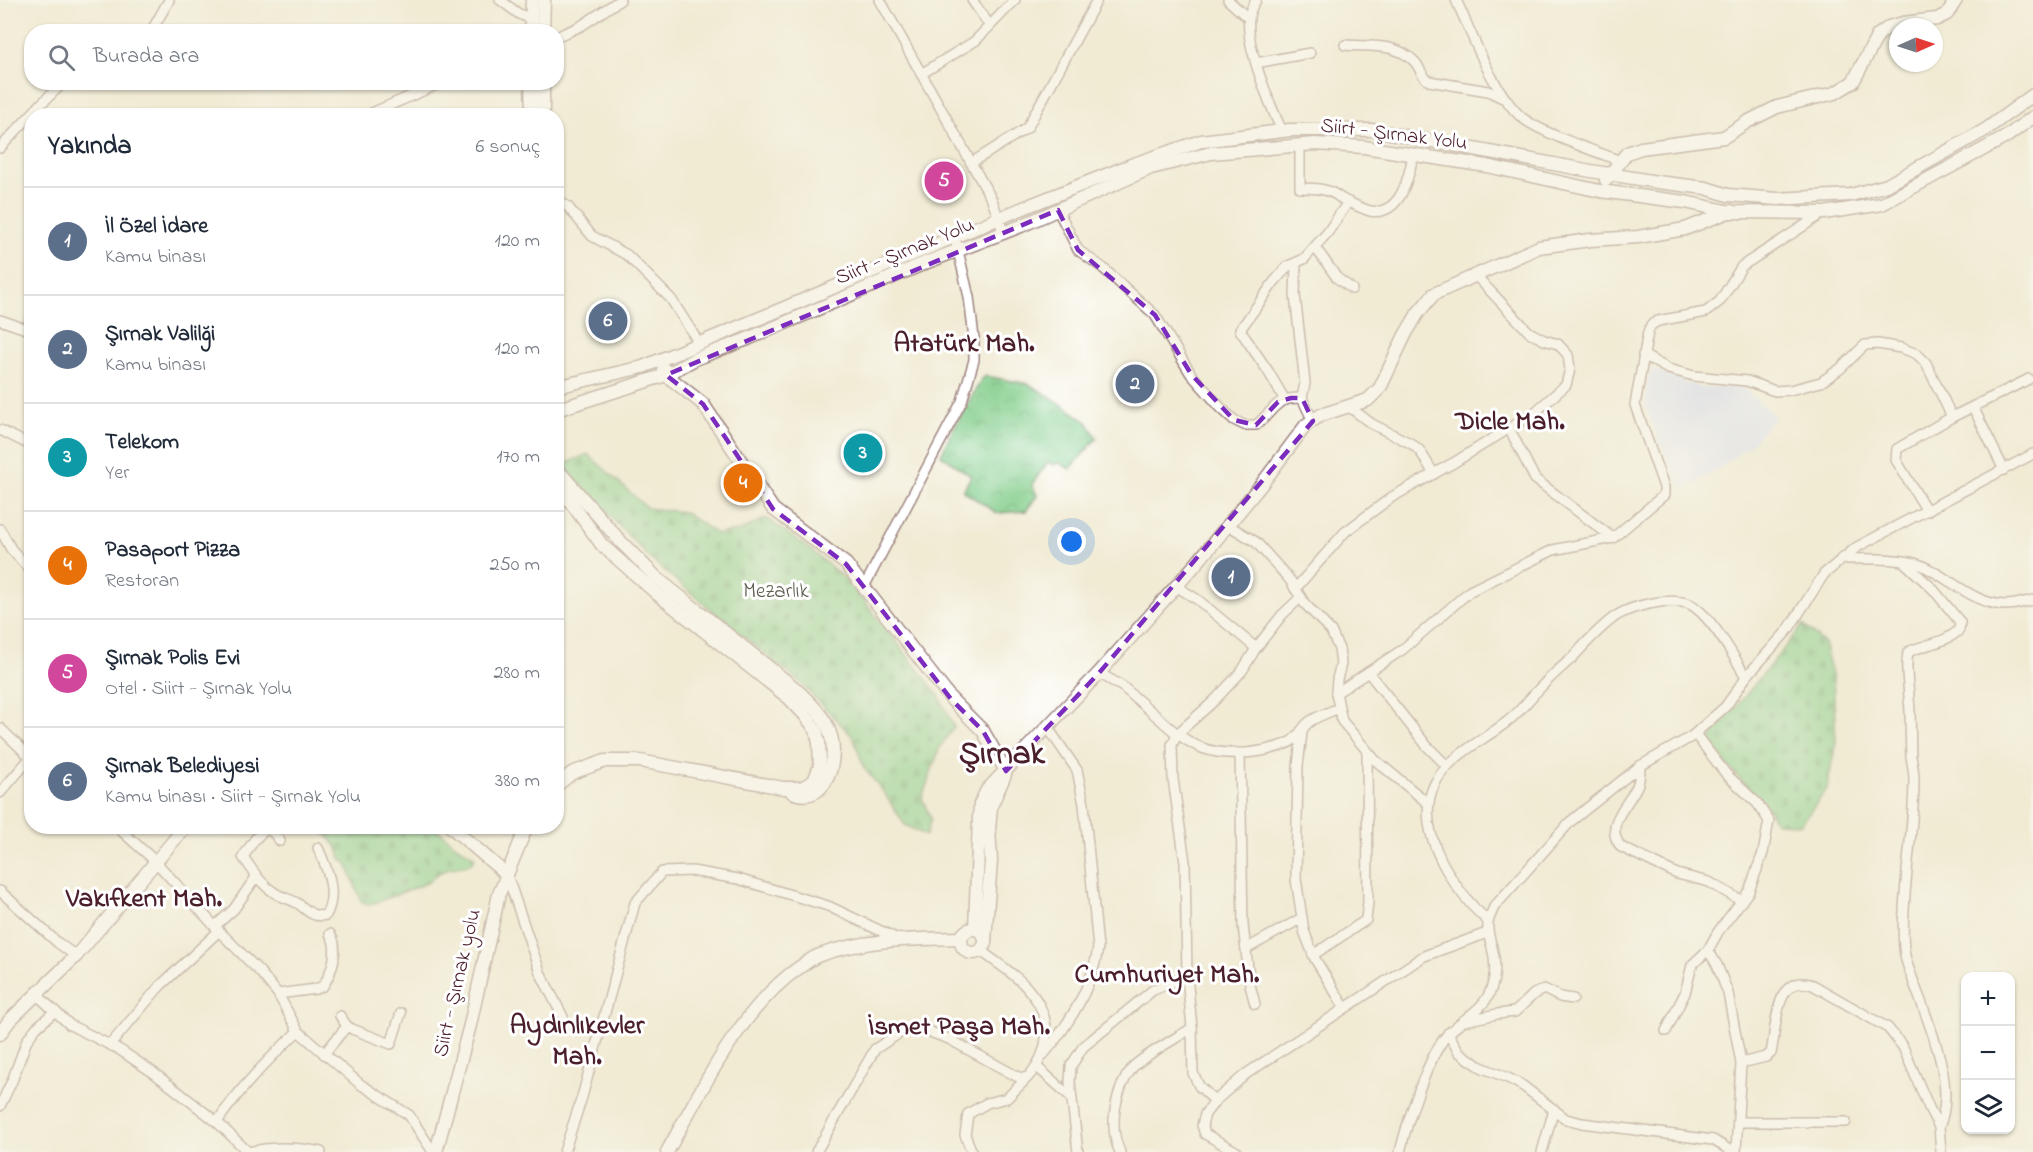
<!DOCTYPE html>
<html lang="tr">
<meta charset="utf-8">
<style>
body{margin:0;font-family:"Indie Flower",sans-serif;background:#f2f2f3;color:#1f2937}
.controls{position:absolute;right:18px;bottom:18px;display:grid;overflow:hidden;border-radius:12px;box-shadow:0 2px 4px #0004}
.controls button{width:54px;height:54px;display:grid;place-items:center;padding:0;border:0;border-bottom:2px solid #e0e1e3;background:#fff;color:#1f2937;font:30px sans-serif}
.compass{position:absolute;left:1889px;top:18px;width:54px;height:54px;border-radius:50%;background:#fff;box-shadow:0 2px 4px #0004;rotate:87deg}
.you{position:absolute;left:1072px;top:542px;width:21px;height:21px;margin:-15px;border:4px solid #fff;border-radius:50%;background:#1a73e8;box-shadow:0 0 0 9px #1a73e833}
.badge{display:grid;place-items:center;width:39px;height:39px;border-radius:50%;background:#1a73e8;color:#fff;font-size:20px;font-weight:700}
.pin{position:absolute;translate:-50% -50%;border:3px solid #fff;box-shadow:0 2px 6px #0006}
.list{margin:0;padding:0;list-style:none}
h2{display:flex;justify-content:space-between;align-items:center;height:78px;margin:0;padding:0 24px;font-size:26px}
h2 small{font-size:20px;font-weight:400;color:#747a83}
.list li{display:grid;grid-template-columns:39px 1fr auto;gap:18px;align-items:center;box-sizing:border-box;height:108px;padding:0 24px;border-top:2px solid #e0e1e3}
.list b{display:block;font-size:22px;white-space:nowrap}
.list p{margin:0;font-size:20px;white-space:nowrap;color:#747a83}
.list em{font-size:20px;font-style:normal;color:#747a83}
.icon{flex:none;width:33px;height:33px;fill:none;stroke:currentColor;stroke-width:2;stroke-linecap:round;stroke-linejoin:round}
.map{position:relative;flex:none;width:2033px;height:1152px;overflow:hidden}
.search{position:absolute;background:#fff;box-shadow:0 2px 4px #0004;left:24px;top:24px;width:540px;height:66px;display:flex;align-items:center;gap:15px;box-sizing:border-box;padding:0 21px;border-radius:24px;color:#747a83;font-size:22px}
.panel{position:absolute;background:#fff;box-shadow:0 2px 4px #0004;left:24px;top:108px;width:540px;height:726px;border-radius:24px}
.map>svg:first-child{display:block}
.built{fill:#d1d9f9}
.cemetery{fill:url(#cemetery-stones);stroke:#66765b;stroke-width:1.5}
.park{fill:url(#park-crowns);stroke:#66765b;stroke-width:1.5}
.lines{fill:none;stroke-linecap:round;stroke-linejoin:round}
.minor-casing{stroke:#9e8580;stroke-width:12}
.tertiary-casing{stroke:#9e8580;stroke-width:15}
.minor{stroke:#fff;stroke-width:9}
.tertiary{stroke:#fff;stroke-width:12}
.marked{fill:none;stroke:#7b2cbf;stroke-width:4.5;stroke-dasharray:12 8;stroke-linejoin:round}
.labels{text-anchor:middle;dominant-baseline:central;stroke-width:6;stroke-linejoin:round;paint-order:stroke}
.street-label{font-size:21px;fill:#4a1f2b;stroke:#fff}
.park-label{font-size:21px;fill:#5e5c4d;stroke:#fff}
.district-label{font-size:27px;font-weight:bold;fill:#4a1f2b;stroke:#fff}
.town-label{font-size:33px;font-weight:bold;fill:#4a1f2b;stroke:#fff}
</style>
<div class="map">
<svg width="2033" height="1152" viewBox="0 0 2033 1152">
<defs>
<pattern id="cemetery-stones" width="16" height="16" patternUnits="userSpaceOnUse" patternTransform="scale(1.5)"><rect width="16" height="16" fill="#83ce8b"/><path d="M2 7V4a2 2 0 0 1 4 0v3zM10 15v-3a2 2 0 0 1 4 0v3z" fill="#73b078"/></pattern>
<pattern id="park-crowns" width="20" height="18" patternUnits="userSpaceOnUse" patternTransform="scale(1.5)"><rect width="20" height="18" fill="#83ce8b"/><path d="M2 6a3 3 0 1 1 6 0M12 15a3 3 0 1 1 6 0" fill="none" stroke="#73b078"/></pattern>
</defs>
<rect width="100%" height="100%" fill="#fff"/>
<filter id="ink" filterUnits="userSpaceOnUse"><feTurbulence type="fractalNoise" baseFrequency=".0167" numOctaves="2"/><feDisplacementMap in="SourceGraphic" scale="12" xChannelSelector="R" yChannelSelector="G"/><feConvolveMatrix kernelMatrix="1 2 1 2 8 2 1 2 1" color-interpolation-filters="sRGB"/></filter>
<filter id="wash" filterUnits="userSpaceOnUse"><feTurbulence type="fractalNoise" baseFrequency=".008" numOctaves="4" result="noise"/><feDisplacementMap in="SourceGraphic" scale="24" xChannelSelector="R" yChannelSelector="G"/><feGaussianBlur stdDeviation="1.35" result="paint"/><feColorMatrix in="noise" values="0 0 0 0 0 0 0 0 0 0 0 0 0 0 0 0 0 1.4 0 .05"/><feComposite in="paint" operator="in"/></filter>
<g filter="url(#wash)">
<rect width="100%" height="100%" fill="#f1ebd4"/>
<polygon class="built" points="1654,369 1701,388 1742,387 1775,417 1752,443 1719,469 1684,489 1674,475 1645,407 1648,376"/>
<g class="cemetery">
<polygon points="588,454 647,508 684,512 717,534 740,531 766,518 810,549 851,584 939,696 954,727 940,747 922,798 931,819 926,836 905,825 884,793 864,768 853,737 801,684 650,559 562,465"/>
<polygon points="1803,625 1824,643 1833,678 1836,742 1827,789 1801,824 1776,823 1769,811 1726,764 1709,740"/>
<polygon points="319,827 434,827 456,845 475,857 472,863 464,866 449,868 437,874 427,883 369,905 361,901 346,862 342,861 338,848"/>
</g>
<polygon class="park" points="986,376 1028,384 1049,396 1087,422 1097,438 1070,469 1058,462 1055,465 1048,462 1032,484 1037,496 1026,511 997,513 963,491 971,476 941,455 952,431 982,379"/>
</g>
<g filter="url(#ink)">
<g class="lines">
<defs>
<g id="minor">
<polyline points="500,0 519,14 531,19"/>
<polyline points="880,0 992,200 1004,234"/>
<polyline points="972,0 990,26"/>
<polyline points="1228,0 1248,18"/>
<path d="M 1256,0 C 1253,5 1249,12 1249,18 C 1245,45 1270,105 1282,131"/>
<path d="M 1456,0 C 1473,36 1491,88 1520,116 C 1538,132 1597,152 1621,161"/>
<polyline points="151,32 169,0"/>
<polyline points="556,37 581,26 620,0"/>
<path d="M 1345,45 C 1369,47 1396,42 1415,62 C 1421,69 1421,76 1429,81 L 1488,91 L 1507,100"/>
<polyline points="1256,63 1310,53"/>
<polyline points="921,74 975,41 1015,0"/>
<polyline points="365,116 443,82"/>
<path d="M 1300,145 L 1300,188 C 1309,188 1319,188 1328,191 C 1335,193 1341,199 1348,202 C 1355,205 1363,209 1370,211 C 1401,216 1409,177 1413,155"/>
<polyline points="0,148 41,104 64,82"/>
<polyline points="971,163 1027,128 1097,0"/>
<polyline points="556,199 568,207 592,236 627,255 671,299 699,343"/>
<path d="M 1058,210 L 1078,250 L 1103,268 L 1155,315 L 1191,374 L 1222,409 L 1234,420 L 1244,425 L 1256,425 C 1275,410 1275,397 1302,398 L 1313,421"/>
<polyline points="1315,247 1337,278 1352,289"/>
<polyline points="1296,263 1295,295 1305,383 1302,398"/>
<polyline points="0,320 32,331"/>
<polyline points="27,329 32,316"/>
<polyline points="1643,355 1668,369 1694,376 1747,381 1775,391 1790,390 1821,382 1840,369 1865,345 1878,344 1901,348 1917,354 1926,363 1952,417"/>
<polyline points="1285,400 1268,371 1240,330 1274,282 1288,266 1304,259 1328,232 1348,202"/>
<polyline points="1348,406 1372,424 1412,444 1420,451 1434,474"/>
<polyline points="1973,407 2004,470"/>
<polyline points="1509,428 1535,479 1613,538"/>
<polyline points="0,430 32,446"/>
<polyline points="1927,511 1896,460 1897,449 1952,417 2029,379"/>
<polyline points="1228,525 1256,542 1290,580 1305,604 1331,631 1339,649 1341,664 1337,679 1336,693 1342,721 1375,760 1429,804"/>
<polyline points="0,529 11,549 32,572"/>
<path d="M 1841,559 C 1862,559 1904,557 1923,566 C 1950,578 1975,605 2006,605 C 2015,605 2024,602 2033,600"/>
<path d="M 1903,561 L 1933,589 L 1960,622 L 1959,630 C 1946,643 1925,644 1908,652 C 1905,670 1908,679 1909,697 C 1911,716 1910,736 1911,756 C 1912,764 1914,771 1914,779 C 1914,823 1906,866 1904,910 C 1903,926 1902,945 1906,960 C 1920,1006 1960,1080 1939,1127"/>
<polyline points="1176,586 1198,600 1256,648"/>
<polyline points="864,587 962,401 974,360 974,338 969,297 955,238"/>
<polyline points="1295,589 1345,532 1392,497 1455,462 1534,413 1566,385 1570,369 1568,355 1558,344 1544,340 1529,332 1476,276"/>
<polyline points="1368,672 1427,746 1447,766"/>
<polyline points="1099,673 1123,687 1177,734 1214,701 1242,671 1256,648 1282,615 1301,597"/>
<polyline points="1336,693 1402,650 1470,591 1553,550 1613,538 1664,495 1664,487 1635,405 1648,332 1651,325 1658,321 1706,312 1720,301 1742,266 1822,214"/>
<polyline points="0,728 32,759"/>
<polyline points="1302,732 1298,766 1296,879 1304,931 1315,959 1345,1008"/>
<polyline points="1240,753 1243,925 1250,985 1255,1004"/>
<path d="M 1640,766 C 1640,773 1640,780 1637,786 C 1628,806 1603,825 1621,847 L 1677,874 L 1709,882 L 1742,901"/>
<polyline points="0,793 32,756"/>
<polyline points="116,826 155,861 219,931 260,972 278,994 298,1031 360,1084 409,1115 433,1152"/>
<path d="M 280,841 L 273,832 L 266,829 L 255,839 L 243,857 C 253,870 260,884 275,893 C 281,897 290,899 297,903 C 308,910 311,918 326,915 C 338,893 327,868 318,848"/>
<polyline points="507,875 540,972 564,1019"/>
<polyline points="0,891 58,943 76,956"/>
<path d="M 1488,921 C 1456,893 1416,835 1432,790 C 1444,757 1482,742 1508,721 C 1520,712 1529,699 1540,688 C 1550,677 1562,667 1573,657 C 1586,643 1600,627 1616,616 C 1634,605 1667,598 1687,603 C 1708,610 1735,658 1746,677"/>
<polyline points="215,926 234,909 256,877"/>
<polyline points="1246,949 1302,918"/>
<polyline points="1708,950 1717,965 1728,993 1741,1063 1736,1152"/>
<polyline points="1313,955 1366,920 1368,902 1367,751"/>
<polyline points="36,994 70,1025 120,1050 154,1073 217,1122 248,1152"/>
<path d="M 278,994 L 316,989 L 323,986 C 332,972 340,948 330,934"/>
<polyline points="340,1016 347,1026 352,1029 391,1044 401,1013"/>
<polyline points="1464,1021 1497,1014 1515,1012 1534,994 1544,989 1560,997 1573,999"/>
<polyline points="1666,1031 1685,993 1692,965 1708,950 1718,932 1749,891 1763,853 1769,821 1757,803 1726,774 1695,734"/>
<polyline points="1448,1033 1459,1052 1469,1059 1481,1067 1510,1079 1523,1086 1566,1119 1582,1123 1713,1140 1733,1152"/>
<polyline points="110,1045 159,987 219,931"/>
<polyline points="324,1054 347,1026"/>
<path d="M 1044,1054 C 1070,1023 1092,988 1098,948 L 1084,804 L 1077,770 L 1048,728"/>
<path d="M 1741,1063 L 1766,1057 L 1771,1053 C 1777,1027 1774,972 1813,985 L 1888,1028 L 1903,1047 L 1930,1110 L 1939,1127 L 1941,1152"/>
<polyline points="1037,1067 1071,1097"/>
<path d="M 1215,1101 L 1199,1086 L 1193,1073 L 1192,1028 L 1187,976 L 1185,862 L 1173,779 L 1172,745 L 1177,734 C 1185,739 1193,745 1202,748 C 1227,757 1265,754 1290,742 C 1298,738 1302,728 1309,722 C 1317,716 1330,712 1339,708"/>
<polyline points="0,1106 12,1081 27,1040 36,1028 55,1011"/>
<path d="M 217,1122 C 240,1088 268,1060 298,1031"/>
<polyline points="1738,1122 1846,1122"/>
<path d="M 248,1152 C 274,1146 296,1147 321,1152"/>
<polyline points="564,1152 582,1097 635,903 662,872 692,871 738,879 828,906 900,940"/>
<path d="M 816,1152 L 875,1049 L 903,1031 L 930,1032 L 949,1039 L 1018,1077 L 1027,1078 C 1052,1051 1053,1017 1028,989 C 1016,974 995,962 980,950"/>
<polyline points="972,1152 965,1135 968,1114 987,1103 1007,1098 1027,1078"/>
<polyline points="1078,1152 1070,1082 1071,1066 1083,1047 1153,990 1187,976"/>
<path d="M 1120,1152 C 1108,1127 1115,1089 1133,1067 C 1142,1057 1178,1037 1192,1028"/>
<polyline points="1237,1152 1205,1134 1202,1125 1205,1114 1215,1101 1246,1074 1424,956 1487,933"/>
<path d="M 1400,1152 C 1407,1123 1428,1055 1448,1034 C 1461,1020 1483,1010 1490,992 C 1496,977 1496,962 1492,947 C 1490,939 1487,932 1488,924 C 1488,918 1492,913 1494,907 L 1570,822 L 1640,766 L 1691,737 L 1726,706 L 1746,677 L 1788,630 L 1824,574 L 1857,547 L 2033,454"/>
<polyline points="1542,1152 1554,1109"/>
</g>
<g id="tertiary">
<polyline points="531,32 532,0"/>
<polyline points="543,32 544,0"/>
<polyline points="531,82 532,116"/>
<polyline points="543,82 543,116"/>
<polyline points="1606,180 1627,153 1641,148 1724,137 1747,122 1777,107 1835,93 1853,82 1878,35 1889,27 1903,23 1937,19 1947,14 1956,0"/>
<polyline points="664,369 666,375 703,404 773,509 846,564 951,699 983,731 1006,771"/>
<polyline points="556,387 643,367 1033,204 1131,165 1201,141 1290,130 1373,130 1591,171 1657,182 1706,188 1728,195 1777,199 1813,197 1851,195 1887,185 1985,130 2033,95"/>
<polyline points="556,410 666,375 695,359 745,340 925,263 1021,226 1151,168 1211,153 1315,144 1364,147 1487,166 1600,191 1685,202 1731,212 1824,213 1882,204 2006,137 2033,117"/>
<path d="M 556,468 L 621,542 L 658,579 L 796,689 C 809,702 825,716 830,733 C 839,758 827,807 792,792"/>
<polyline points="556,482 602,545 655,592 789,698 805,715 816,730 819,743 820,766 814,781 801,788 783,788 640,761 605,761 572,773 556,786"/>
<polyline points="450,826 507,875"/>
<circle cx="973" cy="941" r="12"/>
<polyline points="975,929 979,818 980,804 987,790 1099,673 1196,564 1261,485 1306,425 1321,415 1368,400 1380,388 1405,335 1418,313 1434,294 1539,247 1590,240 1638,237 1685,229 1731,211"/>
<polyline points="985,940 991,861 989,830 991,806 1005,775"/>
<polyline points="0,1034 9,1021 76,956 186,826"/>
<polyline points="436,1152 470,1025 499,894 527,826"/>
<path d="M 667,1152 C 701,1091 741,1007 800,967 C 806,963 813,957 820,955 C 865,939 914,939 961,938"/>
</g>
</defs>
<use href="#minor" class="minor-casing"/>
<use href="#tertiary" class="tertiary-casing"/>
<use href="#minor" class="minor"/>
<use href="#tertiary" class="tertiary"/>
</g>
</g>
<path d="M0 0H2033V1152H0ZM 1058,210 L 1078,250 L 1155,315 L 1191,374 L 1234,420 L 1256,425 L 1278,402 L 1291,398 L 1302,398 L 1313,421 L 1099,673 L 1006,771 L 983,731 L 951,699 L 846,564 L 773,509 L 703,404 L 666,375 Z" fill="#f1ebd4" fill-opacity=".55" fill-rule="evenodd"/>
<path class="marked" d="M 1058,210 L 1078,250 L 1155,315 L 1191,374 L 1234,420 L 1256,425 L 1278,402 L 1291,398 L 1302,398 L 1313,421 L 1099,673 L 1006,771 L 983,731 L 951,699 L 846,564 L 773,509 L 703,404 L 666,375 Z"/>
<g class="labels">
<g class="street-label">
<text transform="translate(1394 135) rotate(7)">Siirt - Şırnak Yolu</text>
<text transform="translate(905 252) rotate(-22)">Siirt - Şırnak Yolu</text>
<text transform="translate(458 983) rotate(-77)">Siirt - Şırnak yolu</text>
</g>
<g class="park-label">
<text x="776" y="592">Mezarlık</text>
</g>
<g class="district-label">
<text x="964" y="344">Atatürk Mah.</text>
<text x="1510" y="422">Dicle Mah.</text>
<text x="144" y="899">Vakıfkent Mah.</text>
<text x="1167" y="975">Cumhuriyet Mah.</text>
<text x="577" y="1026">Aydınlıkevler<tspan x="577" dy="31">Mah.</tspan></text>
<text x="959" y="1027">İsmet Paşa Mah.</text>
</g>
<g class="town-label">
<text x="1002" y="755">Şırnak</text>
</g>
</g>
</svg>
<div class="controls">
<button>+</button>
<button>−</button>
<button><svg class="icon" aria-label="layers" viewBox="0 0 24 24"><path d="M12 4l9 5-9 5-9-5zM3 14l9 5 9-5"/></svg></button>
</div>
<svg class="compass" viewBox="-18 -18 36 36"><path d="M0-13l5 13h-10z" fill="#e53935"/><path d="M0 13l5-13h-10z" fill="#747a83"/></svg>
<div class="you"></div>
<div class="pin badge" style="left:1231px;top:577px;background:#5c6f8a">1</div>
<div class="pin badge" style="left:1135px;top:384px;background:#5c6f8a">2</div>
<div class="pin badge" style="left:863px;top:453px;background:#0f9aa8">3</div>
<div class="pin badge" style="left:743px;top:483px;background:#e8710a">4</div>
<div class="pin badge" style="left:944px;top:181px;background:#d1479c">5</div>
<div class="pin badge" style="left:608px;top:321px;background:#5c6f8a">6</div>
<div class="search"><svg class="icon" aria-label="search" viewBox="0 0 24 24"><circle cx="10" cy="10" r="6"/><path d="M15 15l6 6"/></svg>Burada ara</div>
<section class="panel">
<h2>Yakında<small>6 sonuç</small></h2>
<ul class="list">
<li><span class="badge" style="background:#5c6f8a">1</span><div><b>İl Özel İdare</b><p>Kamu binası</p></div><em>120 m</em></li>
<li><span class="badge" style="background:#5c6f8a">2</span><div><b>Şırnak Valilği</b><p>Kamu binası</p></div><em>120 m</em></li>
<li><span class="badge" style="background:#0f9aa8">3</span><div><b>Telekom</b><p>Yer</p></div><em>170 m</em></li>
<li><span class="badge" style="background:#e8710a">4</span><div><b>Pasaport Pizza</b><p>Restoran</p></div><em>250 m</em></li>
<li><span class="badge" style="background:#d1479c">5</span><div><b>Şırnak Polis Evi</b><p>Otel · Siirt - Şırnak Yolu</p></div><em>280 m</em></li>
<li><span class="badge" style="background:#5c6f8a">6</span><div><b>Şırnak Belediyesi</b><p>Kamu binası · Siirt - Şırnak Yolu</p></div><em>380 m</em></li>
</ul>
</section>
</div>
